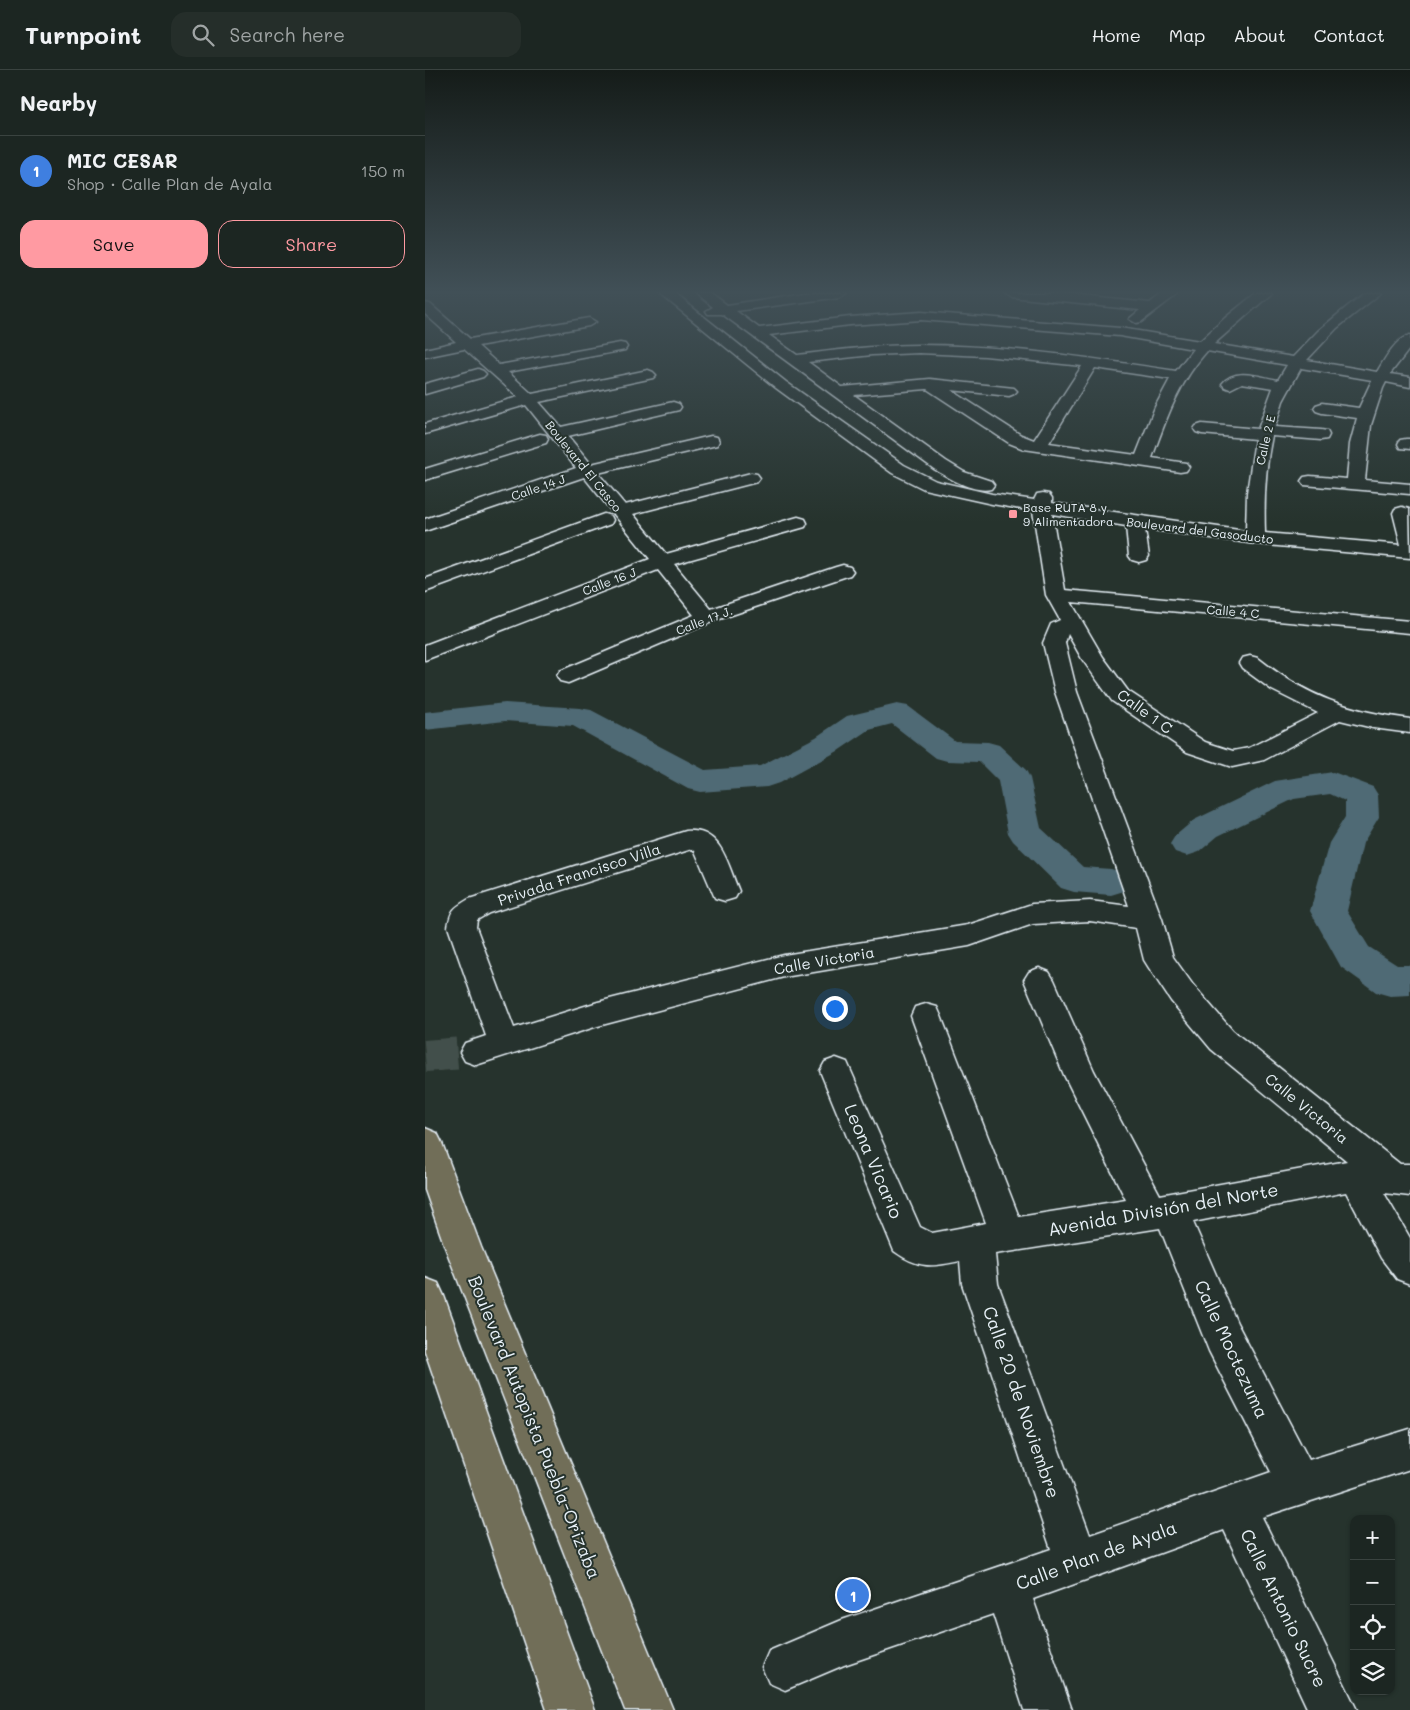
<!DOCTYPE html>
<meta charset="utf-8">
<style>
body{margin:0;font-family:Mali,sans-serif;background:#252e2a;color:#f1f3f6}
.controls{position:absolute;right:15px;bottom:15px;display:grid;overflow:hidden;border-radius:10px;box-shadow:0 1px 4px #0004}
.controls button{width:45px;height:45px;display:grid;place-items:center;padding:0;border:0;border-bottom:1px solid #3a4340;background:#1c2622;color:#f1f3f6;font:25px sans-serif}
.you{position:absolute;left:409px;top:938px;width:18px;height:18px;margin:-12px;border:4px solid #fff;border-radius:50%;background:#1a73e8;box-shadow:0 0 0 8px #1a73e833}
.badge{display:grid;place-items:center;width:32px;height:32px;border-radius:50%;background:#ff9aa2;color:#fff;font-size:16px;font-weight:700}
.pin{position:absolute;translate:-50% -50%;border:2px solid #fff;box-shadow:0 1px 5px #0006}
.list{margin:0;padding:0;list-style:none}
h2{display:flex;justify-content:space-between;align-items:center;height:65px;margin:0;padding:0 20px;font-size:21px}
h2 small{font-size:16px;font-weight:400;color:#a0a5a5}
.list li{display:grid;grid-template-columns:32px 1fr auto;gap:15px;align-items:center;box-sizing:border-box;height:70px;padding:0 20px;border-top:1px solid #3a4340}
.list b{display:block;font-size:19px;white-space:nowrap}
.list p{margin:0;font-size:16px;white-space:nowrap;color:#a0a5a5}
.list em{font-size:16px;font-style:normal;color:#a0a5a5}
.actions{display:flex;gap:10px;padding:15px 20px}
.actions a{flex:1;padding:11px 0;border:1px solid #ff9aa2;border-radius:15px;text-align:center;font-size:18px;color:#ff9aa2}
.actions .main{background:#ff9aa2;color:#111}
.icon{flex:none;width:28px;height:28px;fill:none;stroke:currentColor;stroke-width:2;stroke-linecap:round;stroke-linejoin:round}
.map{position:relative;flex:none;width:985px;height:1640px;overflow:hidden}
header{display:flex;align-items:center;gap:30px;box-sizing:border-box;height:70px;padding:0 25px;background:#1c2622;border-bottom:1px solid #3a4340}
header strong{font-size:24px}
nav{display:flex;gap:28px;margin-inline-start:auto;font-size:18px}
.search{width:350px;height:45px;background:#252e2a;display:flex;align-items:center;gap:12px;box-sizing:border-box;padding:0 18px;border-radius:15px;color:#a0a5a5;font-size:19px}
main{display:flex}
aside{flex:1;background:#1c2622}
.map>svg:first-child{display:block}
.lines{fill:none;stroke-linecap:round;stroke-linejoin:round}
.river{fill:#506a75;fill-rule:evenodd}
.minor-tunnel{stroke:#43504b;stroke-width:32;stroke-dasharray:32 16;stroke-linecap:butt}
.minor-casing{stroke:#e8f1f8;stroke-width:3}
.highway-casing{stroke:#e8f1f8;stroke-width:3}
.minor{fill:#26332d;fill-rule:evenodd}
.highway{fill:#716e59;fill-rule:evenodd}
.poi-dot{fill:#ff9aa2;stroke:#26332d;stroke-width:2}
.labels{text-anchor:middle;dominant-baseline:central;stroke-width:4;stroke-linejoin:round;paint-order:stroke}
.far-street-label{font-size:12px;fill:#e8f1f8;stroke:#26332d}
.far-poi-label{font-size:12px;fill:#e8f1f8;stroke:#26332d;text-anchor:start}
.street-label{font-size:15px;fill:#e8f1f8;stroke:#26332d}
.near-street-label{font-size:18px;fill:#e8f1f8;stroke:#26332d}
</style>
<header>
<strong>Turnpoint</strong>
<div class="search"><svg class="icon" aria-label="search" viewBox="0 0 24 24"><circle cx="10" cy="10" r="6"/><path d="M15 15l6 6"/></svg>Search here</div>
<nav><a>Home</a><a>Map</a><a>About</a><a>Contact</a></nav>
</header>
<main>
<aside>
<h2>Nearby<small></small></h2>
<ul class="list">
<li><span class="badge" style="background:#3f7fe0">1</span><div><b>MIC CESAR</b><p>Shop · Calle Plan de Ayala</p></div><em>150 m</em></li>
</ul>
<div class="actions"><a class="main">Save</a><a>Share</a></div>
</aside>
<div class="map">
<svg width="985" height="1640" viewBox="0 0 985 1640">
<rect width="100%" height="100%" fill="#26332d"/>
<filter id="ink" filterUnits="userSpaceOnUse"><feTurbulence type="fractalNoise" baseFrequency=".02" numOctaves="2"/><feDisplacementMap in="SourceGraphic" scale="10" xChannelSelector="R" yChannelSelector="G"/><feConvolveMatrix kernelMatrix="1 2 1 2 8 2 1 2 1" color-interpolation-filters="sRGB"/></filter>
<g filter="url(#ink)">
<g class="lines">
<g class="river">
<polygon points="80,633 155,638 166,640 280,700 335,696 391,667 422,646 472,634 483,636 530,671 563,672 574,675 601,700 605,708 616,758 658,797 686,799 699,803 704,812 699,821 686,825 649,822 636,818 588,771 583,763 573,711 554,692 522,691 511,688 467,654 444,660 413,681 354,713 342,717 275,722 263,719 148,656 80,651 0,660 0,642"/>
<polygon points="908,702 948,717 953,725 954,747 938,773 922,841 944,877 972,895 985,895 985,925 965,926 951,922 916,897 885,841 904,773 920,747 920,731 905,724 869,729 793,766 774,782 762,786 750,782 745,774 750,766 769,750 850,711"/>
</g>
<polyline class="minor-tunnel" points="0,986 51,982"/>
<defs>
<g id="minor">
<path d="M 234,223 L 249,223 L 361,312 L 479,395 L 511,411 L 567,424 L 609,430 L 612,424 L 618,423 L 624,424 L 627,428 L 627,433 L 821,461 L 822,423 L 830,369 L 777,364 L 771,362 L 769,359 L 771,356 L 777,354 L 833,359 L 848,318 L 817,313 L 805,319 L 800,317 L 797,314 C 810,297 835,307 853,310 L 862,295 L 782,281 C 754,312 741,349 727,388 L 761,393 L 764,397 L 761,401 L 755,402 L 599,379 L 584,373 L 502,319 L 429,325 L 521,391 L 539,402 L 566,411 L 569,415 L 566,419 C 548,423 524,408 509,399 L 297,244 L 283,244 L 281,241 L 288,237 L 270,223 L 286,223 L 302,235 L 380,223 L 422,223 L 415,227 L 311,241 L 334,258 L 425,247 L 496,242 L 695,258 L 775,271 L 800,248 L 831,223 L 847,223 L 789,274 L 868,287 L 893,261 L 923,236 L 940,223 L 956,223 L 912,258 L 882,290 L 952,302 C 959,290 971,268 985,265 L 985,278 L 965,304 L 985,307 L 985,317 L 961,312 L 958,318 L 946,355 L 940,410 L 985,414 L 985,424 L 879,415 L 876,411 L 879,407 L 885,406 L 922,409 L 925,374 L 932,348 L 897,343 L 891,341 L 889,338 L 891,335 L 897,333 L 934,338 L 947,310 L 876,298 L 858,331 L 850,357 L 896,360 L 902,361 L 904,365 L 902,369 L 896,370 L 847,366 C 840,398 839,431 840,463 L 976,475 L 968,443 L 970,439 L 977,437 L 984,439 L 985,488 L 831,474 L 720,459 L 724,486 L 721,490 L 714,492 L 707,490 L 704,486 L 701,456 L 627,444 L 640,520 L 985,551 L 985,563 L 646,532 L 678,587 L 703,621 L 780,672 L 808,681 L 824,678 L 893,643 L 847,620 L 817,598 L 814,593 L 817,588 L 825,586 L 833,588 C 882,627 924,641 985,649 L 985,663 L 948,658 L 915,650 L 839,690 L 807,697 L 762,682 L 687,631 L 657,589 L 643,564 L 640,573 L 652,622 L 737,849 L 748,887 L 768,915 L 808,961 L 975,1094 L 985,1094 L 985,1126 L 959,1123 L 985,1168 L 985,1214 L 972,1209 L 956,1188 L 921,1122 L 768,1152 L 812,1253 L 884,1390 L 985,1359 L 985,1399 L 837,1447 L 932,1640 L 883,1640 L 799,1460 L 608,1529 L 647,1640 L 599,1640 L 568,1544 L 419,1595 L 360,1620 L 344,1613 L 337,1597 L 344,1581 L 417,1550 L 626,1479 L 537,1214 L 535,1191 C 506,1197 494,1199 469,1181 L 395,1001 L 400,992 L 411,988 L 422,992 L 495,1157 L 507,1163 L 561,1153 L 486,946 L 490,937 L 501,934 L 512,937 L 516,946 L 594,1147 L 701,1130 L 639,1005 L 599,910 L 604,902 L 614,898 L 624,902 L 629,910 L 669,1001 L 735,1125 L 922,1091 L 786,979 L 746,931 L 724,898 L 719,890 L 711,858 L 665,851 L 608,854 L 544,876 L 359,907 L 173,956 L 51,995 L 40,991 L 35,982 L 40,973 L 61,966 L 23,857 C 26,839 29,838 44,829 L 261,761 C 297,758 302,794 314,821 L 310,828 L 300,831 L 290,828 L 270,781 L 267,779 L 64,843 L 52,850 L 51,857 L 89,958 L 173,932 L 359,885 L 543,855 L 607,834 L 665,831 L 704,836 L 630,622 L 618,573 L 626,554 L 635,550 L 621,525 L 608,441 L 567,434 L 499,419 L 467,403 L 351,318 ZM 496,250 L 695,266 L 768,279 L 751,301 C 666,288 580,275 494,275 C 453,275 413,280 372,285 L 344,265 L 425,255 ZM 494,283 L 560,286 L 657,296 L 609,370 L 596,365 L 526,320 L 584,326 L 589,324 L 592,321 L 589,318 L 505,309 L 417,317 L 383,292 L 447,285 ZM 670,298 L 745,309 L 730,337 L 711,385 L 624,373 ZM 735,1158 L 784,1281 L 846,1402 L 665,1465 L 573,1214 L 570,1184 Z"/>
<polygon points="579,223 626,223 725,233 738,223 754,223 716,252 711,253 704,249 715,240 586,227"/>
<polygon points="0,233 5,234 45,269 164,248 171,252 164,256 53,276 74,295 195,273 200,274 202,277 200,280 195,281 83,302 107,324 223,300 228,302 231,305 228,308 114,332 136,357 248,332 254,334 256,337 254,340 143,366 166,394 286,366 292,367 294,371 292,375 173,403 200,435 326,403 332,404 335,408 332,412 208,444 241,484 366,449 373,447 380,449 382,453 380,457 249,494 286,539 411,497 418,495 425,497 428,501 425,505 289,551 143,613 135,611 132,606 135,601 269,545 233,500 0,590 0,575 225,489 159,407 0,461 0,449 151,398 101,335 0,364 0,354 93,327 39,279 0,287 0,279 31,272 0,244"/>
<polygon points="53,299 58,301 61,304 58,307 0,324 0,314"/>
<polygon points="115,364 121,365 123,369 121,373 0,410 0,399"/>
<polygon points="981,369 985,369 985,379 975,378 973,374 975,370"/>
<polygon points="179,444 186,446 188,450 186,454 0,522 0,509"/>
</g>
<g id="highway">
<polygon points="0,1058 12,1063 17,1073 56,1177 248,1640 200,1640 20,1177 0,1120"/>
<polygon points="0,1208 13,1213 19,1226 170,1640 122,1640 0,1281"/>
</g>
</defs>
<use href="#minor" class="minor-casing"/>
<use href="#highway" class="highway-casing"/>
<use href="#minor" class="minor"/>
<use href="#highway" class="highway"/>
</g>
</g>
<linearGradient id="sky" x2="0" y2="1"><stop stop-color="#151c19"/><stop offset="0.49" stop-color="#415057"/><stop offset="1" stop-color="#415057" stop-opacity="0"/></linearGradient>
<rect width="985" height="453" fill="url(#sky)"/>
<rect class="poi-dot" x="583" y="439" width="10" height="10" rx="2.5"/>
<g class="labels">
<g class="far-street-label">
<text transform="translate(840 370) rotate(-77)">Calle 2 E</text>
<text transform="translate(159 396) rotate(51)">Boulevard El Casco</text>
<text transform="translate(113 417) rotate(-19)">Calle 14 J</text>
<text transform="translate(775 460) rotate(7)">Boulevard del Gasoducto</text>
<text transform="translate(184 511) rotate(-21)">Calle 16 J</text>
<text transform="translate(808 541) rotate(5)">Calle 4 C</text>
<text transform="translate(279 550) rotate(-21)">Calle 17 J.</text>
</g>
<g class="far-poi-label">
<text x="598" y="437">Base RUTA 8 y<tspan x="598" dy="14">9 Alimentadora</tspan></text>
</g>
<g class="street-label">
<text transform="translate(720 641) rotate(36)">Calle 1 C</text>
<text transform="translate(154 804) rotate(-18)">Privada Francisco Villa</text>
<text transform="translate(399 890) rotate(-10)">Calle Victoria</text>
<text transform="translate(882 1038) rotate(39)">Calle Victoria</text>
</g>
<g class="near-street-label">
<text transform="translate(449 1091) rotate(67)">Leona Vicario</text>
<text transform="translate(738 1139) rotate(-10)">Avenida División del Norte</text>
<text transform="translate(807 1279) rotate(65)">Calle Moctezuma</text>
<text transform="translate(597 1332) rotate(71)">Calle 20 de Noviembre</text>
<text transform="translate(110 1357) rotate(68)">Boulevard Autopista Puebla-Orizaba</text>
<text transform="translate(671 1485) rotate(-20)">Calle Plan de Ayala</text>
<text transform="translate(859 1538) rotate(64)">Calle Antonio Sucre</text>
</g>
</g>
</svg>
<div class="controls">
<button>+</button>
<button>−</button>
<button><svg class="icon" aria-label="locate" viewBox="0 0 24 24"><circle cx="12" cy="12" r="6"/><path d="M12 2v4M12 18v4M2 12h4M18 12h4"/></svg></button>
<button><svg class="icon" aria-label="layers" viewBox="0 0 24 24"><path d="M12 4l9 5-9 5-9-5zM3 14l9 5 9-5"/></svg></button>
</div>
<div class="you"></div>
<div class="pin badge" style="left:428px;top:1525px;background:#3f7fe0">1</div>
</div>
</main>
